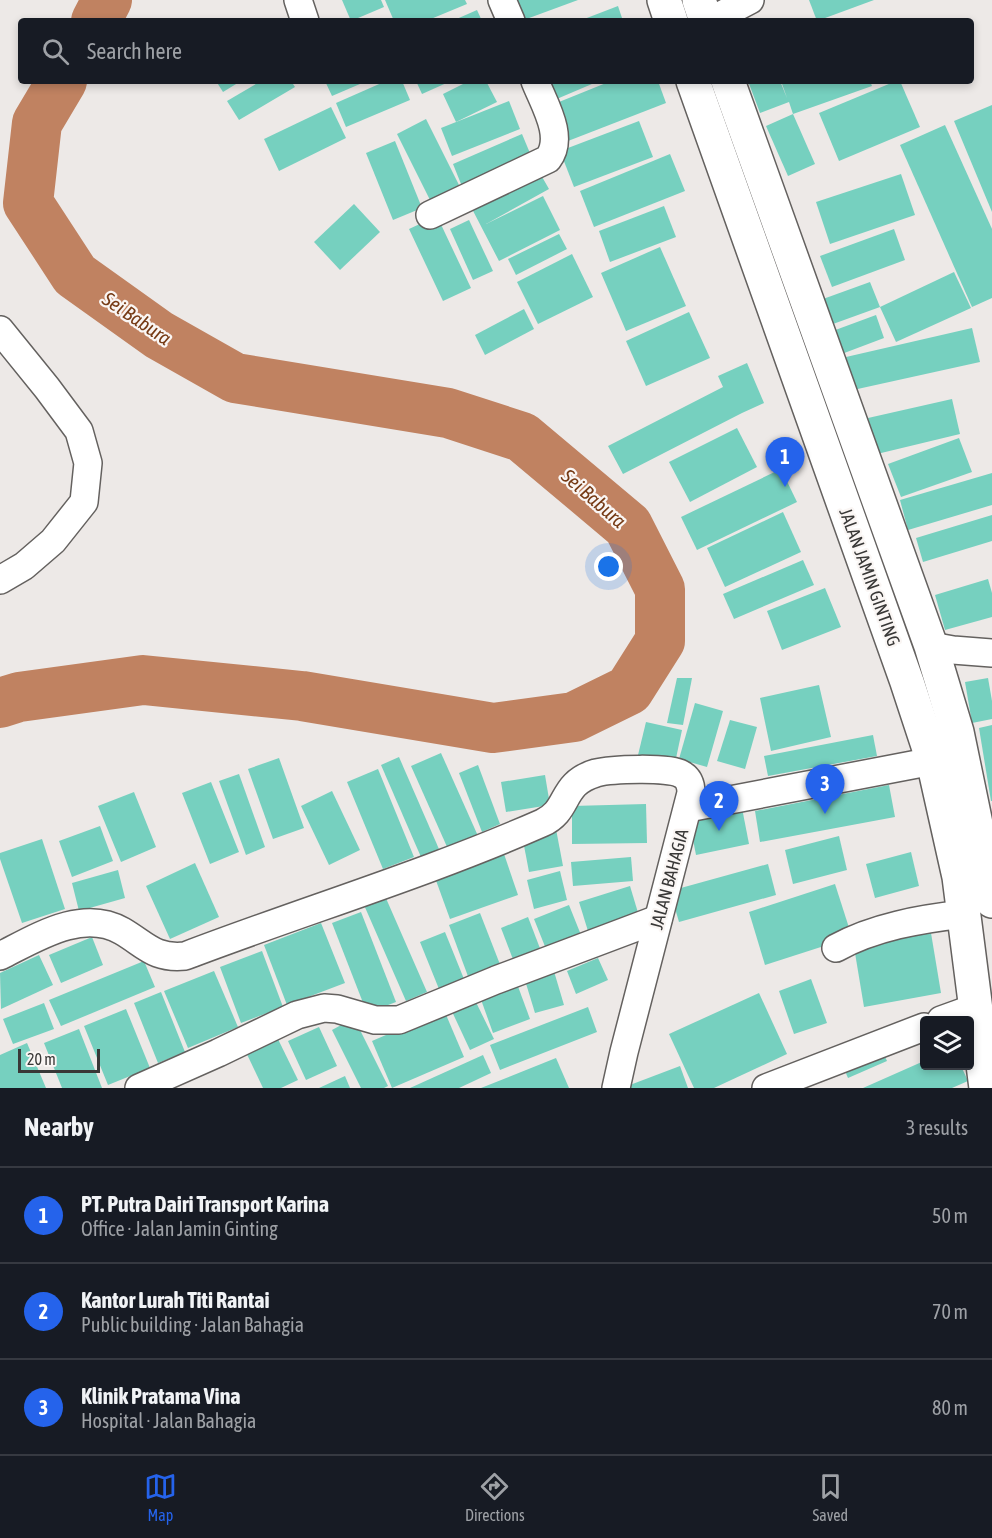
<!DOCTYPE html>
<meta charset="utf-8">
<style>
body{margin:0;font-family:"Asap Condensed",sans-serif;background:#20242c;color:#f1f3f6}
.controls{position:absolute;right:18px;bottom:18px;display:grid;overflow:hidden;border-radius:6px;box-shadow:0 3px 9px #0003}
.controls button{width:54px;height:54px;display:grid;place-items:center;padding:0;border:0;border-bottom:2px solid #363941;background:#171b24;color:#f1f3f6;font:30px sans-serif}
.scale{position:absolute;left:18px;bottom:15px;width:82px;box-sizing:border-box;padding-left:6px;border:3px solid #393837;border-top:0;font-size:16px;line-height:21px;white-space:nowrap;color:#393837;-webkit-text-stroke:4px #faf6f4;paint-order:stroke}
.you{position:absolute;left:609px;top:567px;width:21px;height:21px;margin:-15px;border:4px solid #fff;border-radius:50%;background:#1a73e8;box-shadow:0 0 0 9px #1a73e833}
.badge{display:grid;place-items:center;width:39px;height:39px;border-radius:50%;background:#2563eb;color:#fff;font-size:20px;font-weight:700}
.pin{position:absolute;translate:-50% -50px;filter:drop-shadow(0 2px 3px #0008)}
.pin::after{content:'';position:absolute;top:32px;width:21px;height:18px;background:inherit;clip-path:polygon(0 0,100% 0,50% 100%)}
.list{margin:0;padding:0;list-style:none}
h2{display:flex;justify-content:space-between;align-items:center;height:78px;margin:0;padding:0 24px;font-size:26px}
h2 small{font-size:20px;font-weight:400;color:#9ea1a6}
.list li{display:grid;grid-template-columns:39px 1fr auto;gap:18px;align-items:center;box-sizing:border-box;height:96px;padding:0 24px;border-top:2px solid #363941}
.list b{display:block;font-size:22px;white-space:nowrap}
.list p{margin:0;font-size:20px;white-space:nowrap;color:#9ea1a6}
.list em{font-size:20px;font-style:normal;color:#9ea1a6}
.icon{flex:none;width:33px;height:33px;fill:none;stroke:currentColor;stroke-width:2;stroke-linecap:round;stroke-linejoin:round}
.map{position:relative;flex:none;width:992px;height:1088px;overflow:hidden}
.search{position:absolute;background:#171b24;box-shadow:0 3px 9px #0003;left:18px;right:18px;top:18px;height:66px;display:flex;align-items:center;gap:15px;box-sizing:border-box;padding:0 21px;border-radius:6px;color:#9ea1a6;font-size:22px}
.sheet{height:366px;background:#171b24}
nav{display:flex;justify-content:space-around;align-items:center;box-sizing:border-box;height:84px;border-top:2px solid #363941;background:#171b24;font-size:16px;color:#9ea1a6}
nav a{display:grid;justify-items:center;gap:3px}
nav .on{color:#2563eb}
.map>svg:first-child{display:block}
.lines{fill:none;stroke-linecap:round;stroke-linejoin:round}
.river{stroke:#c08261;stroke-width:50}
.building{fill:#76d0bf}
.minor-casing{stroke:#64615f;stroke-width:30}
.major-casing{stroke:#64615f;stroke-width:36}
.minor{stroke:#fff;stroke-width:27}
.major{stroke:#fff;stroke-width:33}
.labels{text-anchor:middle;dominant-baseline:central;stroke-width:4.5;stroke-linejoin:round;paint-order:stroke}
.street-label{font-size:18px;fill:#393837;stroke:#faf6f4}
.water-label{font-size:20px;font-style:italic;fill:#763b16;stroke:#faf6f4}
</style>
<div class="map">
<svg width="992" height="1088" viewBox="0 0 992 1088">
<rect width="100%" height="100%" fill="#ede9e7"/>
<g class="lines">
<g class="river">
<polyline points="96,21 107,0"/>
<polyline points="0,703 19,697 143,680 302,696 493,728 574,717 629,690 660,641 660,589 628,526 522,437 448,413 235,378 159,335 75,275 28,203 37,123 62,81"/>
</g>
</g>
<g class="building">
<polygon points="342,0 381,0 384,7 351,21"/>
<polygon points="385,0 465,0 467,4 426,21 394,21"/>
<polygon points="513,0 578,0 521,21"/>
<polygon points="809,0 874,0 817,21"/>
<polygon points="618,6 623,21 579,21"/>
<polygon points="477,10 482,21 452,21"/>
<polygon points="216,81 241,81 223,92"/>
<polygon points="261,81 291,81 295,87 239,120 227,101"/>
<polygon points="325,81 367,81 332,96"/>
<polygon points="386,81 402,81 410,100 346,127 336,103"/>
<polygon points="416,81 451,81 422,94"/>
<polygon points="469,81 486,81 497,102 456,122 443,94"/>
<polygon points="544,81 599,81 552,101"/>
<polygon points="611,81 658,81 666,103 568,141 554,104"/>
<polygon points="748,81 780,81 787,98 781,81 870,81 872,86 793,114 789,102 760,113"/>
<polygon points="896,81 900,81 920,127 839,161 819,113"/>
<polygon points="509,101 520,129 452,156 441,128"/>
<polygon points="992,105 992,212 954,121"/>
<polygon points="331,107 346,138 279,171 264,139"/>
<polygon points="793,114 815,164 788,176 766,126"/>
<polygon points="426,119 462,191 433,206 397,134"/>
<polygon points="639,121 653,157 574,187 560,151"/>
<polygon points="945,125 992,229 992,298 972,307 900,145"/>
<polygon points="522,134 532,158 463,189 453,164"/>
<polygon points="395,141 422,208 393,220 366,153"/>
<polygon points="670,154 685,191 594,227 580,191"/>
<polygon points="537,168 549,189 486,224 543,196 560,230 499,261 470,205"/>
<polygon points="901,174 915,215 830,244 816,202"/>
<polygon points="354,204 380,232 340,270 314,242"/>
<polygon points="664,206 676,237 610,262 599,231"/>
<polygon points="437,216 471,288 443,301 409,229"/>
<polygon points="469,220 493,271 473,280 450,229"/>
<polygon points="894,229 905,260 832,287 820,256"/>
<polygon points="559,234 567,249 516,275 508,259"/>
<polygon points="660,247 686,306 626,331 601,273"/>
<polygon points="572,254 593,297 538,324 517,282"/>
<polygon points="954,272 971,308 896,342 880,307"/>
<polygon points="870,282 880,307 833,324 823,299"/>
<polygon points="524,309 534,329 485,355 475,335"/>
<polygon points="689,312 710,358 646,386 626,341"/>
<polygon points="876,315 884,338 839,355 830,332"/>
<polygon points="972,328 980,362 853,390 846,357"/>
<polygon points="747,363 764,403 742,413 623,474 608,446 723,387 718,376"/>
<polygon points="952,399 960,434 877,454 868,418"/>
<polygon points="737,428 757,467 690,502 669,462"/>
<polygon points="959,438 972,472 901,497 888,464"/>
<polygon points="781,469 797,502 697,550 681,517"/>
<polygon points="992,473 992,505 908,530 900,500"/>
<polygon points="783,512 801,552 725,587 707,548"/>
<polygon points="992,515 992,541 923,562 916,538"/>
<polygon points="803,560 814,585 734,619 723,594"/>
<polygon points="988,579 992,593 992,617 945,630 935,595"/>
<polygon points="825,588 841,627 782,650 767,611"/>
<polygon points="677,678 692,678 683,725 667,723"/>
<polygon points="988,678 992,701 992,719 972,723 965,682"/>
<polygon points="819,685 831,737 771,751 760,698"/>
<polygon points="695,703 723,711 707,767 679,759"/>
<polygon points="730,720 757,727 745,769 717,761"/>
<polygon points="646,722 682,730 675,763 638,755"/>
<polygon points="992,725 992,801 991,801 979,728"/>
<polygon points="873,735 877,756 768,776 764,756"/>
<polygon points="441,753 478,836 448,849 411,766"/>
<polygon points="399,757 442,856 424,864 381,765"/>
<polygon points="279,758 304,828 273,839 248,769"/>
<polygon points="478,765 500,824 482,832 459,773"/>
<polygon points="378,769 414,857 383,869 347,782"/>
<polygon points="239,774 265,847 246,855 219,781"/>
<polygon points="545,775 550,805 506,812 501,782"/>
<polygon points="211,782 239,852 210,864 182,793"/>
<polygon points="889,785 895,817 760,842 755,811"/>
<polygon points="332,791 360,850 329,865 301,806"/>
<polygon points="134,792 156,847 121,862 98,806"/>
<polygon points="646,804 647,843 572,844 572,806"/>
<polygon points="742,808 749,844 696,855 689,819"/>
<polygon points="100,826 113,861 72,877 59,841"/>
<polygon points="556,829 563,866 529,872 522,835"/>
<polygon points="839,836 847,870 793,884 785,850"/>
<polygon points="42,839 65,909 22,923 0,859 0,853"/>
<polygon points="503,851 518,895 450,919 434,875"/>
<polygon points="911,852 919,886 875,898 866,864"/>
<polygon points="631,857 633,881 573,886 571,862"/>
<polygon points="195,863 219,917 170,939 146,886"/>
<polygon points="768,864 776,895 679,922 670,891"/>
<polygon points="118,870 125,898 79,911 72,883"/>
<polygon points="560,871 567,900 534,909 527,880"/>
<polygon points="835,884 852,937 765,965 749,912"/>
<polygon points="630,886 639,916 588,931 579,902"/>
<polygon points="385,896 427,992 406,1001 364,905"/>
<polygon points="569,905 581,935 546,949 534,919"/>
<polygon points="361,912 396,1002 367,1013 332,923"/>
<polygon points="480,913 501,967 469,979 449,925"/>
<polygon points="528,917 541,951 514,962 501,928"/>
<polygon points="321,923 345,983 287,1005 264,945"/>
<polygon points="445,932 466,984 441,994 420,942"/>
<polygon points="931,933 941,993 864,1007 854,947"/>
<polygon points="92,937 103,965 61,983 49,955"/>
<polygon points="262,951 283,1007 241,1023 220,967"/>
<polygon points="39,955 53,985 1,1009 0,973"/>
<polygon points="598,958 608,980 576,994 567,971"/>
<polygon points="144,961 155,987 61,1026 49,1000"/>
<polygon points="553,968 564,1005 535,1013 524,977"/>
<polygon points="214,971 238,1027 188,1048 164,991"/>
<polygon points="811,979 827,1023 794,1034 779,991"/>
<polygon points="516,981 530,1019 493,1033 479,994"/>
<polygon points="161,992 185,1052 158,1063 134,1003"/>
<polygon points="471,992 494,1039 470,1050 448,1003"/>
<polygon points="759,993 787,1054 714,1088 694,1088 669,1034"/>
<polygon points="44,1003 54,1029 13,1044 3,1019"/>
<polygon points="588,1007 597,1032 500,1070 490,1045"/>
<polygon points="126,1009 150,1068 108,1085 84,1026"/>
<polygon points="444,1010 464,1057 392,1088 372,1041"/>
<polygon points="354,1018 388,1086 384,1088 361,1088 332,1030"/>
<polygon points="319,1027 337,1066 306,1080 288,1041"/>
<polygon points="79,1029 102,1088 62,1088 44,1043"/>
<polygon points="275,1033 298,1080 281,1088 263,1088 244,1048"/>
<polygon points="27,1043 46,1088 0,1088 0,1055"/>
<polygon points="881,1048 887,1061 848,1078 842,1064"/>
<polygon points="483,1055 491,1073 459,1088 410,1088"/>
<polygon points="556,1058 569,1088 481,1088"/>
<polygon points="924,1061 924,1066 961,1066 968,1081 952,1088 863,1088"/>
<polygon points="680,1066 688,1088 622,1088"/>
<polygon points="345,1076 350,1088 319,1088"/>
</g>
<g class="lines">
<defs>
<g id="minor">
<polyline points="298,0 305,21"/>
<polyline points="502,0 511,21"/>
<polyline points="710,21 750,0"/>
<path d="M 430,215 L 548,159 C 565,137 544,104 535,81"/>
<polyline points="0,330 47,388 79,431 88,463 84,502 53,541 24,566 0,580"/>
<polyline points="931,646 953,650 992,653"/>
<polyline points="688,808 933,761"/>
<path d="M 836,948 C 874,927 920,919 964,914"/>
<path d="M 0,956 C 36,938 82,908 122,931 C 146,945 154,959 185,956 C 303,911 426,874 542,823 C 571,810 559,784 596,773 C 611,769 669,767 681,774 C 689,778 691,785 691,793 L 624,1052 L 616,1088"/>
<polyline points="941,1020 977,1007"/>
<polyline points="139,1088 218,1053 297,1015 324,1008 337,1009 375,1020 399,1020 496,980 658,919"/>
<polyline points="766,1088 924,1027"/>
</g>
<g id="major">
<polyline points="664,0 671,21"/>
<polyline points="699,0 706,21"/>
<polyline points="693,81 907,682 933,761 959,877 986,1088"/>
<polyline points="728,81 931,646 957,732 992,901"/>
</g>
</defs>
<use href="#minor" class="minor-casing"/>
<use href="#major" class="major-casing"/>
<use href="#minor" class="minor"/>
<use href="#major" class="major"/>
</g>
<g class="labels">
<g class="street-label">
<text transform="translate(870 577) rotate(70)">JALAN JAMIN GINTING</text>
<text transform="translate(669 879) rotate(-75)">JALAN BAHAGIA</text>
</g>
<g class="water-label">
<text transform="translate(137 318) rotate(34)">Sei Babura</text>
<text transform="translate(594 498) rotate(41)">Sei Babura</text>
</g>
</g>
</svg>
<div class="controls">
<button><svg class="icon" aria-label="layers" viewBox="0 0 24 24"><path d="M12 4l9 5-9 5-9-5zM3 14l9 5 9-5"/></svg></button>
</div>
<div class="scale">20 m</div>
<div class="you"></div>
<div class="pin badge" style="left:785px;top:487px">1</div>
<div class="pin badge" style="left:719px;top:831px">2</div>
<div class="pin badge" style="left:825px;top:814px">3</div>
<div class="search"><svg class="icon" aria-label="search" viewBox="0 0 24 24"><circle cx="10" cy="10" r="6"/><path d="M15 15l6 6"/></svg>Search here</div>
</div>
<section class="sheet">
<h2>Nearby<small>3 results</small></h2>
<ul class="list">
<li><span class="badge">1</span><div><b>PT. Putra Dairi Transport Karina</b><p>Office · Jalan Jamin Ginting</p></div><em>50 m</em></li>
<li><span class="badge">2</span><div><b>Kantor Lurah Titi Rantai</b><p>Public building · Jalan Bahagia</p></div><em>70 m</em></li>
<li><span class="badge">3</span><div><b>Klinik Pratama Vina</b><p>Hospital · Jalan Bahagia</p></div><em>80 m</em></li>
</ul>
</section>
<nav>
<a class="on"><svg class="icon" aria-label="map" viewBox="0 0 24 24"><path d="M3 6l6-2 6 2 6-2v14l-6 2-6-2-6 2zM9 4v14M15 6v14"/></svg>Map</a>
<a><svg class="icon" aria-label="directions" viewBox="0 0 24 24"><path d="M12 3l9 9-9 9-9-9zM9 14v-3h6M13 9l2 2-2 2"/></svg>Directions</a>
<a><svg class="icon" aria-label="saved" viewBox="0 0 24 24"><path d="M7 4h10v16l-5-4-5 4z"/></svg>Saved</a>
</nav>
